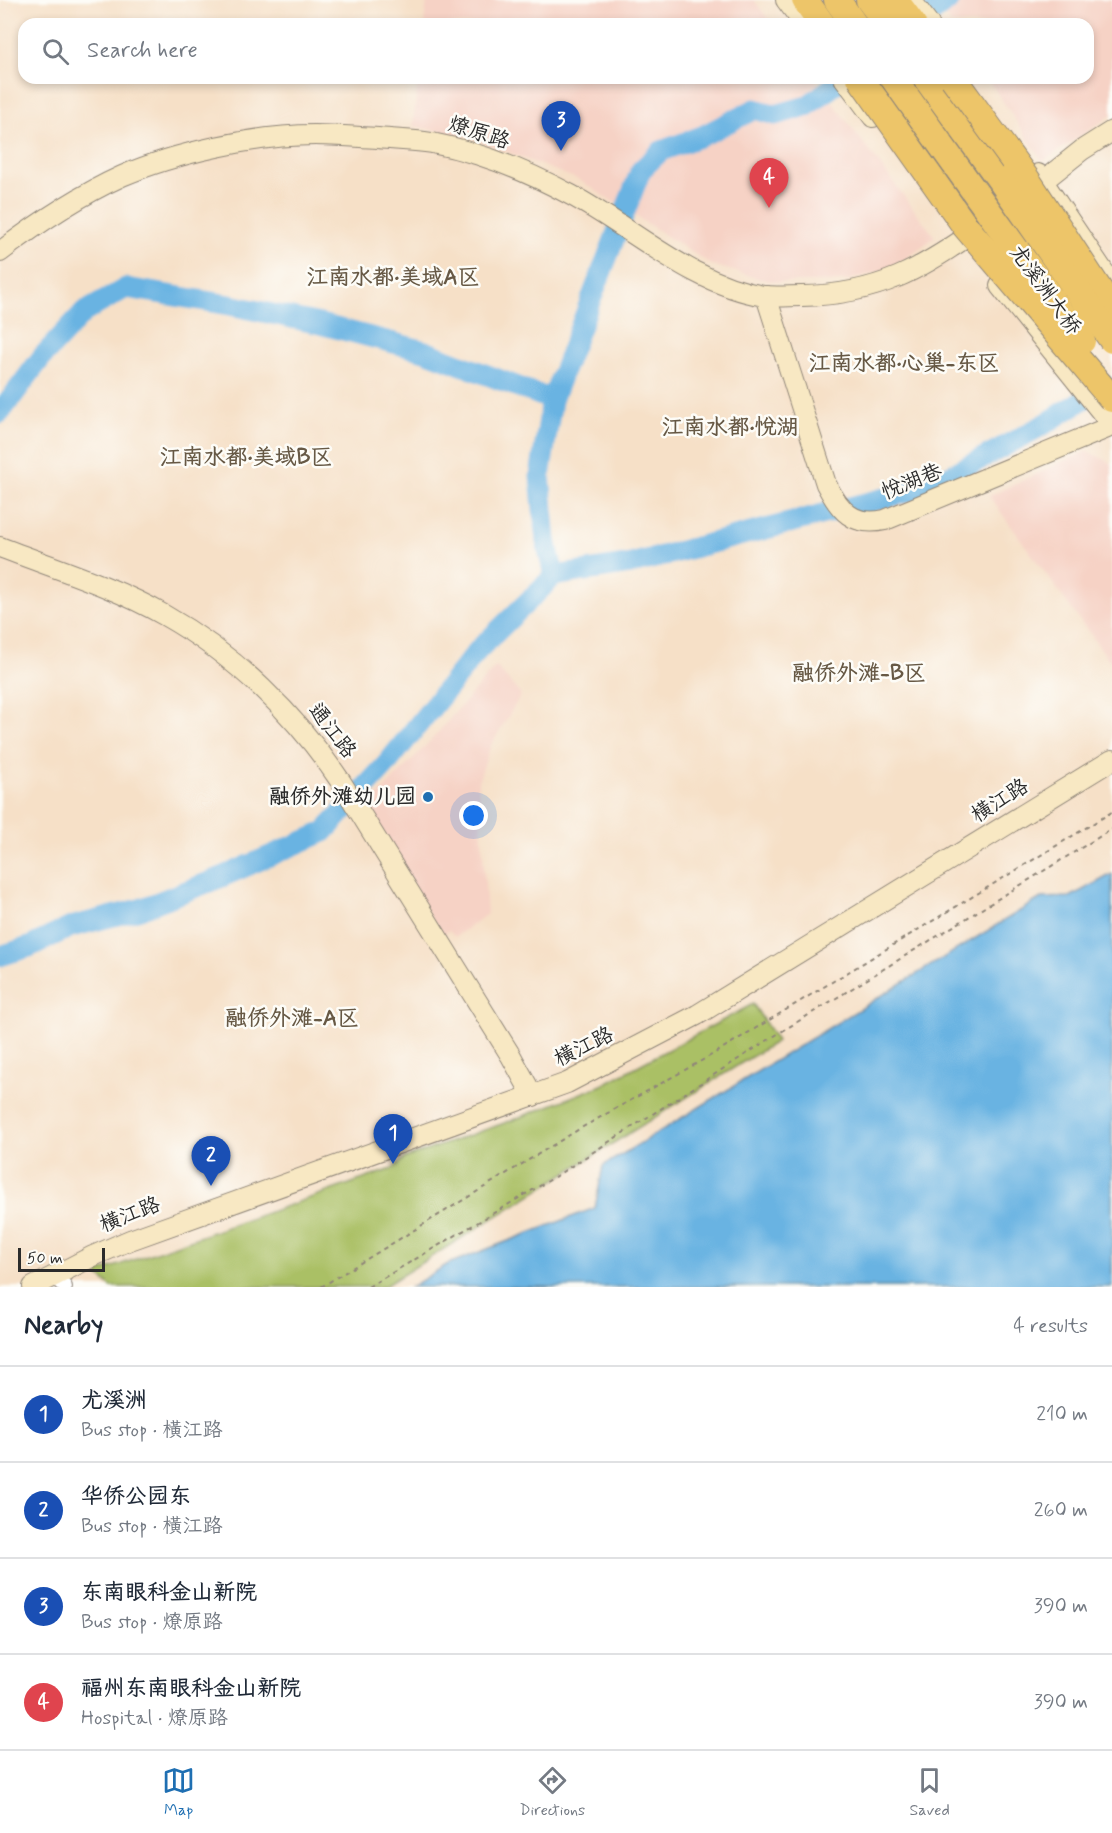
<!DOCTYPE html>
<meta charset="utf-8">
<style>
body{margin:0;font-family:Mynerve,"LXGW WenKai TC",sans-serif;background:#f6f6f7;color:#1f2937}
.scale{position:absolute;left:18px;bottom:15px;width:87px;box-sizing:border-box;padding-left:6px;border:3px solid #2b2b2b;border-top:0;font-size:16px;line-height:21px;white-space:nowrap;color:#2b2b2b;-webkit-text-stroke:4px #fdfcf7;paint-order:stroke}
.you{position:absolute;left:474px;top:816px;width:21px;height:21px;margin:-15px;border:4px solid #fff;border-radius:50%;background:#1a73e8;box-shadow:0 0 0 9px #1a73e833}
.badge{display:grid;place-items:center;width:39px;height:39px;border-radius:50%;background:#1f6fb2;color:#fff;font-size:20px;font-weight:700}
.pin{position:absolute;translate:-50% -50px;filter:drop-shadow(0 2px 3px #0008)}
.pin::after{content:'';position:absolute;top:32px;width:21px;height:18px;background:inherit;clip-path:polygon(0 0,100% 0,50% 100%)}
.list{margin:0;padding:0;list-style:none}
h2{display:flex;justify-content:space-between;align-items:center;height:78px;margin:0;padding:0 24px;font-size:26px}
h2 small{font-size:20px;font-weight:400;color:#747a83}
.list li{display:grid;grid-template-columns:39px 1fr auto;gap:18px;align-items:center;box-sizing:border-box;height:96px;padding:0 24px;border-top:2px solid #e0e1e3}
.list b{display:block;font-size:22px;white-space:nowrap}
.list p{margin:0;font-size:20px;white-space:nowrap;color:#747a83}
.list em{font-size:20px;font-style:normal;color:#747a83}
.icon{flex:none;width:33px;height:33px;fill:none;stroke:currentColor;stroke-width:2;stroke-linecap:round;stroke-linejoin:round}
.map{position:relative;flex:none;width:1112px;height:1287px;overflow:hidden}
.search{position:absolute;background:#fff;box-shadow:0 3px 9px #0003;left:18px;right:18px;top:18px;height:66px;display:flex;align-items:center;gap:15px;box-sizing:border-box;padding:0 21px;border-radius:18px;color:#747a83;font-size:22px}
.sheet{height:462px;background:#fff}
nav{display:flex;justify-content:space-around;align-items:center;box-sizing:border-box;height:84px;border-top:2px solid #e0e1e3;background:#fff;font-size:16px;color:#747a83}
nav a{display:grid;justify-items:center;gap:3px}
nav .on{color:#1f6fb2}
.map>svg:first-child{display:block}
.built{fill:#f6d2c5}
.green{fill:#aac065;stroke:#6a7648;stroke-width:1.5}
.water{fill:#69b3e2;stroke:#4a6f86;stroke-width:1.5}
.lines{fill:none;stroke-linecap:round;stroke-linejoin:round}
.river{stroke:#69b3e2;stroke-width:21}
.street-casing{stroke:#908679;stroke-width:16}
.secondary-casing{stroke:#908679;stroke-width:22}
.highway-casing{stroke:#908679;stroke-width:28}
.path{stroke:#908679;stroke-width:2;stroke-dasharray:4.5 4.5;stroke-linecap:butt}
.street{stroke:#fff;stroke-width:14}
.secondary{stroke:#f8e8c3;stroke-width:20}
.highway{stroke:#edc569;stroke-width:26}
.highway-bridge-casing{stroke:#908679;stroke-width:28;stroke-linecap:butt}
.highway-bridge{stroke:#edc569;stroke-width:26}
.poi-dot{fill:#1f6fb2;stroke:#fdfcf7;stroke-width:2}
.labels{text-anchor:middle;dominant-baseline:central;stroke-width:5;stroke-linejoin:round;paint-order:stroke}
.street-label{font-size:21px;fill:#2b2b2b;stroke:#fdfcf7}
.poi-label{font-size:21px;font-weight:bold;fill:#2b2b2b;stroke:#fdfcf7;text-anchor:end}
.neighbourhood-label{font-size:22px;font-weight:bold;fill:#675945;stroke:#fdfcf7}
</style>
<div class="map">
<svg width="1112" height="1287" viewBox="0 0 1112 1287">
<rect width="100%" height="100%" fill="#fdfcf7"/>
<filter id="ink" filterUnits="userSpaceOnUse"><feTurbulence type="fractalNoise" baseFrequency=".0167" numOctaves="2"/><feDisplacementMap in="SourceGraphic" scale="12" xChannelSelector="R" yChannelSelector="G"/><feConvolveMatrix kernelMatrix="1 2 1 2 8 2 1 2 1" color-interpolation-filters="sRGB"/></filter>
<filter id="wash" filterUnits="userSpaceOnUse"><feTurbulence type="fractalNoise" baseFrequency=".008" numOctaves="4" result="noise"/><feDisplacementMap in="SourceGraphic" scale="24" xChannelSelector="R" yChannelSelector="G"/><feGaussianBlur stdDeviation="1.35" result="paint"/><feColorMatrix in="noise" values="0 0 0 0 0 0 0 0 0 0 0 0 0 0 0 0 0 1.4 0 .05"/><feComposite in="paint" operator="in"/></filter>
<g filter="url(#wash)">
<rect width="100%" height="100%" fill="#f6e0c7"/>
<g class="built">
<polygon points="427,0 754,0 772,24 424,24"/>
<polygon points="935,0 1112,0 1112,115 1043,161 987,78 1088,78 1088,24 951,24"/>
<polygon points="418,78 814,78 935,237 902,261 887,269 850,280 827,282 779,282 761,279 712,265 579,180 467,136 413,126"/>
<polygon points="1087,451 1112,463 1112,664 989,496"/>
<polygon points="496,666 521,695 491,745 478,782 487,914 455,937 449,930 443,935 363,811 433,738"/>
</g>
<polygon class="green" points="753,1004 777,1041 383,1287 111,1287 96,1273 392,1169 405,1158 513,1120 602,1085"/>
<polygon class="water" points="1112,874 1112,1287 411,1287 448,1264 595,1208 603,1166 1041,898 1070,897"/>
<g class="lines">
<g class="river">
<polyline points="917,24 949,0"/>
<polyline points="0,413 42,357 83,313 126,288 230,305 320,324 425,351 552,400"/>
<polyline points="554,576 546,540 540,476 552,400 641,170 661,151 702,136 755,109 775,115 807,106 844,78"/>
<polyline points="0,956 29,947 71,927 140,909 222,877 324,832 385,766 479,649 554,576 631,564 931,486 1045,424 1104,386"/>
</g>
</g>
</g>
<g filter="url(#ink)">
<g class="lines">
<defs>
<polyline id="street" points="54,1276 65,1287"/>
<g id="secondary">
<polyline points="786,0 804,24"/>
<polyline points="911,0 929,24"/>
<polyline points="844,78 873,117"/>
<polyline points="1038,174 1112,284"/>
<polyline points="1023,197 1082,150 1112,131"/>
<path d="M 0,252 C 38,223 78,196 122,176 C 175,153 257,135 315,135 C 336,135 357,137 378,138 C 396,140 414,140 432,143 C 479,152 529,172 571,195 C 634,229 691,284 764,296 C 776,297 790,296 802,296 C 877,295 923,269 982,226"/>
<polyline points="1000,286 1112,425"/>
<path d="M 766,296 L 826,484 C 840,511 853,527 885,520 L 1112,426"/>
<path d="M 0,547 C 54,568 113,586 164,615 C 235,655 296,715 341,782 L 511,1056 L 533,1096"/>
<polyline points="33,1287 93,1256 130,1240 567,1083 697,1015 1112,760"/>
</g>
<g id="highway">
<polyline points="805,0 822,24"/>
<polyline points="837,0 854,24"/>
<polyline points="869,0 887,24"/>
<polyline points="895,0 913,24"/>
<polyline points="893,78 979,198"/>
<polyline points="926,78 1001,181"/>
</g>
</defs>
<use href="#street" class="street-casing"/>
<use href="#secondary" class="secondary-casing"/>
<use href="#highway" class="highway-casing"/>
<g class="path">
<polyline points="321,1287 581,1128 710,1056 1112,812"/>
<polyline points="368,1287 548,1181 776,1035 1112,829"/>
</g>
<use href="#street" class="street"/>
<use href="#secondary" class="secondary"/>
<use href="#highway" class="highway"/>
<defs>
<g id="highway-bridge">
<polyline points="860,78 965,226 1112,399"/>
<polyline points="953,78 1026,178 1112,309"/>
<polyline points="1001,181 1112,340"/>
<polyline points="979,198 1082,341"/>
</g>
</defs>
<use href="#highway-bridge" class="highway-bridge-casing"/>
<use href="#highway-bridge" class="highway-bridge"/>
</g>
</g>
<circle class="poi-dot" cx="428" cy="797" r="6"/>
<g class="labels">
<g class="street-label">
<text transform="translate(479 133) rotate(18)">燎原路</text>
<text transform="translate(1045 290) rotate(54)">尤溪洲大桥</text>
<text transform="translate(912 482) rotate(-22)">悦湖巷</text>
<text transform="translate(332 731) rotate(52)">通江路</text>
<text transform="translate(1000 801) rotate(-32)">横江路</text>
<text transform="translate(584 1047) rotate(-26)">横江路</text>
<text transform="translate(130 1215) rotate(-21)">横江路</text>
</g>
<g class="poi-label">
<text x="416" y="797">融侨外滩幼儿园</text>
</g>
<g class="neighbourhood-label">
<text x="393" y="278">江南水都·美域A区</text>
<text x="904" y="364">江南水都·心巢-东区</text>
<text x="730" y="428">江南水都·悦湖</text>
<text x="246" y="458">江南水都·美域B区</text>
<text x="859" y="674">融侨外滩-B区</text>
<text x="292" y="1019">融侨外滩-A区</text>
</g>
</g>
</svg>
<div class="scale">50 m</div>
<div class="you"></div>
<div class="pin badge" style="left:393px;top:1164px;background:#1a4fb4">1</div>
<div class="pin badge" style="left:211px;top:1186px;background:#1a4fb4">2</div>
<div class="pin badge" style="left:561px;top:151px;background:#1a4fb4">3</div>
<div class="pin badge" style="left:769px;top:208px;background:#e0444e">4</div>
<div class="search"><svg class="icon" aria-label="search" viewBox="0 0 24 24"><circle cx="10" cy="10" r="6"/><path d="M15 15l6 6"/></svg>Search here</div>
</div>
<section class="sheet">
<h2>Nearby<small>4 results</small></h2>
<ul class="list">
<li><span class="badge" style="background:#1a4fb4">1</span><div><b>尤溪洲</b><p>Bus stop · 横江路</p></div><em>210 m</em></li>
<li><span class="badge" style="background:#1a4fb4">2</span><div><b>华侨公园东</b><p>Bus stop · 横江路</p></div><em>260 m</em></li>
<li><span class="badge" style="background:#1a4fb4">3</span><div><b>东南眼科金山新院</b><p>Bus stop · 燎原路</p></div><em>390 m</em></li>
<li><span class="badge" style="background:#e0444e">4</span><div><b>福州东南眼科金山新院</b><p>Hospital · 燎原路</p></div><em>390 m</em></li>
</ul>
</section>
<nav>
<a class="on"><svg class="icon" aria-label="map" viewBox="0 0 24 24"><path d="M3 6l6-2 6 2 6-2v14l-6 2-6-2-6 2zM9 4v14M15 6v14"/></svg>Map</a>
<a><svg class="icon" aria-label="directions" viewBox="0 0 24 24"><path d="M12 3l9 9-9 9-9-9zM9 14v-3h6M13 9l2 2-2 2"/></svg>Directions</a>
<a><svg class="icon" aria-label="saved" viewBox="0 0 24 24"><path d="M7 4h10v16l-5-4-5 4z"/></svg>Saved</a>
</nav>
